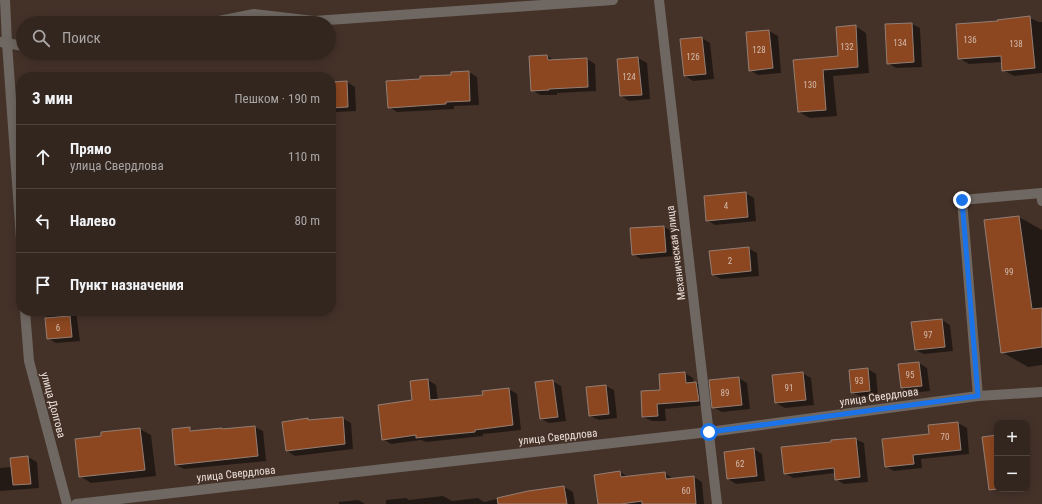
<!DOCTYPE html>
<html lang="ru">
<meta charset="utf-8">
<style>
body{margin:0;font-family:"Roboto Condensed",sans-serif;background:#3e322c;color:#f1f3f6}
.controls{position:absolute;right:12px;bottom:12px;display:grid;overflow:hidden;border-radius:8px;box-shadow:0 2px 10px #0003}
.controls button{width:36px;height:36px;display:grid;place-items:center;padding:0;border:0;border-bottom:1px solid #4e433d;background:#33261f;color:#f1f3f6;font:20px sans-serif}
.stop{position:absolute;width:12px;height:12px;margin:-9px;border:3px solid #1a73e8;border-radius:50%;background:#fff}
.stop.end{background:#1a73e8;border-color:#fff;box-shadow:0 1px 4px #0008}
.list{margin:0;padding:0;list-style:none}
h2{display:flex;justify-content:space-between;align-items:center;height:52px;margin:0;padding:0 16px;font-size:17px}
h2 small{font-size:13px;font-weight:400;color:#a9a5a4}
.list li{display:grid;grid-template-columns:26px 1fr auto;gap:12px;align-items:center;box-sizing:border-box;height:64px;padding:0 16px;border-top:1px solid #4e433d}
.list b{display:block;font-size:15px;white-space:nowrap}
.list p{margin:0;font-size:13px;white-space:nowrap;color:#a9a5a4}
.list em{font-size:13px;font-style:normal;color:#a9a5a4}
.icon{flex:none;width:22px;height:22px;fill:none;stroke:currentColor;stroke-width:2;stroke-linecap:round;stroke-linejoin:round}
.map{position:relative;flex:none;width:1042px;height:504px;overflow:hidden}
.search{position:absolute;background:#33261f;box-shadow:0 2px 10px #0003;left:16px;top:16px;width:320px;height:44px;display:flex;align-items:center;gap:10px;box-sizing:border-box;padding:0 14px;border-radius:22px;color:#a9a5a4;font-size:15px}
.panel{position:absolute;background:#33261f;box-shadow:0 2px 10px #0003;left:16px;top:72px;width:320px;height:244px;border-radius:16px}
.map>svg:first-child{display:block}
.shadow{fill:#0007}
.building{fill:#8c4720;stroke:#937e74}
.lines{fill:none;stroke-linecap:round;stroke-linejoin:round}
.minor{stroke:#6f6761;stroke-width:10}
.route{stroke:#1a73e8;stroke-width:5}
.labels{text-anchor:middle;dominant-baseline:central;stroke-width:3;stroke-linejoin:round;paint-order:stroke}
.number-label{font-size:9px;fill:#d4baac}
.street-label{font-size:11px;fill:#ece0da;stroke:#443229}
</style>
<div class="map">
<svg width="1042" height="504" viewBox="0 0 1042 504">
<rect width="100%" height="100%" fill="#443229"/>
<g class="shadow">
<polygon points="1030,18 1039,22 1042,22 1042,73 1014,76 1003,70 1002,62 969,64 959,58 999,22"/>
<polygon points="912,24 920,28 922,67 896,68 888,63"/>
<polygon points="855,26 866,33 869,73 833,76 837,116 810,118 799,112 794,61 839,57"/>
<polygon points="769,31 778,36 781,73 758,75 750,70 747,33"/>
<polygon points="702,38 710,43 714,79 693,81 685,76"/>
<polygon points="547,56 554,60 587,59 595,64 596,91 557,93 557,95 540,95 532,90"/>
<polygon points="638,58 647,63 650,99 629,101 621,96 618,60"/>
<polygon points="469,72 477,77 479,105 454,106 454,109 397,112 389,107 421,80 453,76"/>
<polygon points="347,82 355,87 356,111 336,112 331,109 331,83"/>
<polygon points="745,193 754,198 756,221 715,225 707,220"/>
<polygon points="1019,217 1042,230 1042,365 1028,367 1002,352 985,221"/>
<polygon points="664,227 672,231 674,256 641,259 633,254"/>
<polygon points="748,248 757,253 759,276 721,279 712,274"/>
<polygon points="46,311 76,311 80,341 56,343 48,338"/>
<polygon points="942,320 950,325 953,351 924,354 915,350"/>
<polygon points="919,363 927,368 930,391 910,393 902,388"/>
<polygon points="868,369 876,374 878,396 861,397 852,392"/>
<polygon points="685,373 693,378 694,383 696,383 705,388 707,405 665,409 666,421 652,421 643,417 661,391"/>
<polygon points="802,373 811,378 814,405 785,408 776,403"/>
<polygon points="739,378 747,383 750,409 722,412 713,407"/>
<polygon points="428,380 436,385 438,401 484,396 509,389 517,394 521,430 483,434 483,436 426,442 421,440 391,444 383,439 413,401"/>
<polygon points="552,381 561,386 566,421 549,423 541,419"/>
<polygon points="606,386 614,390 617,418 599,420 590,416"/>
<polygon points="342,418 351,423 353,449 295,456 287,451 308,419 311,421"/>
<polygon points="958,423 967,428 969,454 921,459 922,468 894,471 885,466 930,435 929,426"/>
<polygon points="255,427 263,431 266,461 184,469 176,465 190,429 194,431 221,429 223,430"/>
<polygon points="140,429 151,435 156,476 91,483 80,476"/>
<polygon points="855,439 864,443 868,482 844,484 836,479 835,473 793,478 785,473 832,443"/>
<polygon points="754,449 762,454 765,481 736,484 728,479"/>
<polygon points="28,457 37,462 39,488 0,491 0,468 12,467 11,459"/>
<polygon points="620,472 628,477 665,473 673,479 694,477 702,482 704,504 599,504"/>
<polygon points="564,487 573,492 575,504 386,504 386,500 406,498 409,500 443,496 452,501 478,498 484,502 528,492"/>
<polygon points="358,500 365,504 339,504 339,502"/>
</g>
<g class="building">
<polygon points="1030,16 1035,68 1002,71 1001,56 958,59 956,24 998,21 997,20"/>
<polygon points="912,23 914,62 887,64 885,24"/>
<polygon points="856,25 858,67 823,70 826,110 798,112 793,60 838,56 836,27"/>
<polygon points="769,30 773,68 749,71 746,32"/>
<polygon points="702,37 706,74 684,76 680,39"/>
<polygon points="547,55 548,60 587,58 588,87 549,89 549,90 531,91 529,56"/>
<polygon points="638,57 642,95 620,96 617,59"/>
<polygon points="469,71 470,101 446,102 446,104 388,108 386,81 420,79 420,76 451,75 451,72"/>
<polygon points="347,81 348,107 331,108 331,82"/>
<polygon points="746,192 748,217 706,221 704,196"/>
<polygon points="1019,216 1032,309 1042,308 1042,347 1001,353 984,220"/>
<polygon points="664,226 666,252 632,255 630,228"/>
<polygon points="749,247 751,271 712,275 709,251"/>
<polygon points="70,316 72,337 47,339 45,318"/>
<polygon points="942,319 945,347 915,350 911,322"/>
<polygon points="919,362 922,386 901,388 898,364"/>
<polygon points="868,368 870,391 851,393 849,370"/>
<polygon points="685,372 686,383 696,382 699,401 657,404 658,416 642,417 641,391 660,390 659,374"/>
<polygon points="803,372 806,400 775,403 772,375"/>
<polygon points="739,377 742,405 712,408 709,380"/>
<polygon points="428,379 430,400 483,395 482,391 509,388 513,425 475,430 475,432 434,436 416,438 416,435 382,440 378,405 412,400 410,381"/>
<polygon points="553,380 558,417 540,419 535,382"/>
<polygon points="606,385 609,414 589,416 586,387"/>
<polygon points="343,417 345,444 286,451 282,422 308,418 308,420"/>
<polygon points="958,422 961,450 913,455 914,464 885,467 882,439 929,434 928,425"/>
<polygon points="255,426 258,456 175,465 172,429 190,427 190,431 222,428 222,429"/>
<polygon points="140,428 145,470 79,477 75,439 101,436 101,432"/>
<polygon points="997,435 997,489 989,490 982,437"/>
<polygon points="856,438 860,477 835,480 834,468 784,474 781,447 831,442 831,440"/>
<polygon points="754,448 757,476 727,479 724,452"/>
<polygon points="28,456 31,484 13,485 10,458"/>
<polygon points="620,471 621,477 665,472 666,479 694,476 696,504 642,504 642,501 621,504 598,504 594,475"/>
<polygon points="564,486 567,504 498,504 497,498 528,491"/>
</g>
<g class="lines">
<g class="minor">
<polyline points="5,0 7,43 21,239"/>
<polyline points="659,0 717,504"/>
<polyline points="209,23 254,14 314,21 613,0"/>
<polyline points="1,42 23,46"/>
<polyline points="53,53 59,53"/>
<polyline points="25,311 29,361 67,504"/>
<polyline points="978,396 962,200 1041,193 1042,201"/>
<polyline points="76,504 709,432 978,396 1042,392"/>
</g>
</g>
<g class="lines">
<polyline class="route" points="709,432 978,396 962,200"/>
</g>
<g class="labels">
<g class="number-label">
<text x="970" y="40">136</text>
<text x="900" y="43">134</text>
<text x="1016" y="44">138</text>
<text x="847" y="47">132</text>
<text x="759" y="50">128</text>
<text x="693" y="57">126</text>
<text x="629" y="77">124</text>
<text x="810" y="85">130</text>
<text x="726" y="206">4</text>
<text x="730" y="261">2</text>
<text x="1009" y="272">99</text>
<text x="58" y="328">6</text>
<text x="928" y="335">97</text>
<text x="910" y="375">95</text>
<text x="859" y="381">93</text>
<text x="789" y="388">91</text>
<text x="725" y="393">89</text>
<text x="945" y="437">70</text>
<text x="740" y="464">62</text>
<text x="686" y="491">60</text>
</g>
<g class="street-label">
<text transform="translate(676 253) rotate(-97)">Механическая улица</text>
<text transform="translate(879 397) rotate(-8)">улица Свердлова</text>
<text transform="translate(53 405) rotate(75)">улица Долгова</text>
<text transform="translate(558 437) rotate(-6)">улица Свердлова</text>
<text transform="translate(236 474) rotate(-6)">улица Свердлова</text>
</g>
</g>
</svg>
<div class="controls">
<button>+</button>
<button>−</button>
</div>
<div class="stop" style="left:709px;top:432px"></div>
<div class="stop end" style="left:962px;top:200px"></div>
<div class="search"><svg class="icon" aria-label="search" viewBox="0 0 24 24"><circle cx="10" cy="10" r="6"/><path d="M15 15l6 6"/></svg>Поиск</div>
<section class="panel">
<h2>3 мин<small>Пешком · 190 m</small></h2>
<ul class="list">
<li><svg class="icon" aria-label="ahead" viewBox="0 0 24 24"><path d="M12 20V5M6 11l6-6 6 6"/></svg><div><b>Прямо</b><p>улица Свердлова</p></div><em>110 m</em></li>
<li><svg class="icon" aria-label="left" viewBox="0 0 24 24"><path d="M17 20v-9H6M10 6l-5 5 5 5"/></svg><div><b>Налево</b></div><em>80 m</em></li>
<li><svg class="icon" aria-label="arrive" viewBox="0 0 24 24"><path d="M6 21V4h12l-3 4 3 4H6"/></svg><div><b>Пункт назначения</b></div></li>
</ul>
</section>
</div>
